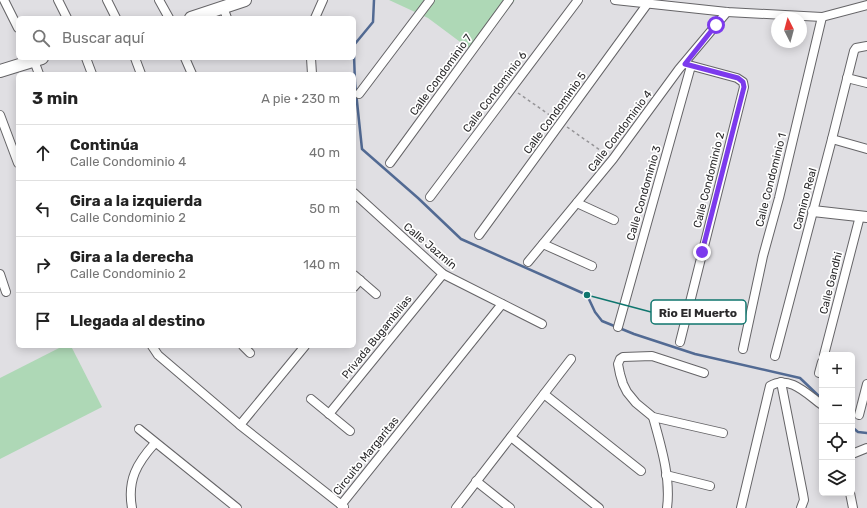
<!DOCTYPE html>
<html lang="es">
<meta charset="utf-8">
<style>
body{margin:0;font-family:Rubik,sans-serif;background:#f6f6f6;color:#222}
.controls{position:absolute;right:12px;bottom:12px;display:grid;overflow:hidden;border-radius:6px;box-shadow:0 2px 10px #0003}
.controls button{width:36px;height:36px;display:grid;place-items:center;padding:0;border:0;border-bottom:1px solid #e0e0e0;background:#fff;color:#222;font:20px sans-serif}
.compass{position:absolute;left:771px;top:12px;width:36px;height:36px;border-radius:50%;background:#fff;box-shadow:0 2px 10px #0003;rotate:354deg}
.stop{position:absolute;width:12px;height:12px;margin:-9px;border:3px solid #7c3aed;border-radius:50%;background:#fff}
.stop.end{background:#7c3aed;border-color:#fff;box-shadow:0 1px 4px #0008}
.list{margin:0;padding:0;list-style:none}
h2{display:flex;justify-content:space-between;align-items:center;height:52px;margin:0;padding:0 16px;font-size:17px}
h2 small{font-size:13px;font-weight:400;color:#767676}
.list li{display:grid;grid-template-columns:26px 1fr auto;gap:12px;align-items:center;box-sizing:border-box;height:56px;padding:0 16px;border-top:1px solid #e0e0e0}
.list b{display:block;font-size:15px;white-space:nowrap}
.list p{margin:0;font-size:13px;white-space:nowrap;color:#767676}
.list em{font-size:13px;font-style:normal;color:#767676}
.icon{flex:none;width:22px;height:22px;fill:none;stroke:currentColor;stroke-width:2;stroke-linecap:round;stroke-linejoin:round}
.map{position:relative;flex:none;width:867px;height:508px;overflow:hidden}
.search{position:absolute;background:#fff;box-shadow:0 2px 10px #0003;left:16px;top:16px;width:340px;height:44px;display:flex;align-items:center;gap:10px;box-sizing:border-box;padding:0 14px;border-radius:6px;color:#767676;font-size:15px}
.panel{position:absolute;background:#fff;box-shadow:0 2px 10px #0003;left:16px;top:72px;width:340px;height:276px;border-radius:6px}
.map>svg:first-child{display:block}
.grass{fill:#aed8b6}
.lines{fill:none;stroke-linecap:round;stroke-linejoin:round}
.stream{stroke:#526a93;stroke-width:2.5}
.minor-casing{stroke:#656467;stroke-width:10}
.tertiary-casing{stroke:#656467;stroke-width:12}
.secondary-casing{stroke:#656467;stroke-width:14}
.path{stroke:#959497;stroke-width:1.5;stroke-dasharray:3 3;stroke-linecap:butt}
.minor{stroke:#fff;stroke-width:8}
.tertiary{stroke:#fff;stroke-width:10}
.secondary{stroke:#fff;stroke-width:12}
.route{stroke:#7c3aed;stroke-width:5}
.labels{text-anchor:middle;dominant-baseline:central;stroke-width:3.5;stroke-linejoin:round;paint-order:stroke}
.street-label{font-size:11px;fill:#2b2a2c;stroke:#fff}
.leader{fill:none;stroke:#0f766e;stroke-width:1.5}
.callout-dot{fill:#0f766e;stroke:#fff;stroke-width:1.5}
.callout{fill:#fff;stroke:#0f766e;stroke-width:1.5}
.callout-label{font-size:12px;text-anchor:middle;font-weight:bold;fill:#2b2a2c}
</style>
<div class="map">
<svg width="867" height="508" viewBox="0 0 867 508">
<rect width="100%" height="100%" fill="#e0dfe3"/>
<g class="grass">
<polygon points="389,0 515,0 475,53 428,18"/>
<polygon points="63,346 71,346 102,407 0,459 0,378"/>
</g>
<g class="lines">
<g class="stream">
<polyline points="354,45 373,22 374,0"/>
<polyline points="354,55 355,83 362,149 418,198 461,239 587,295 595,312 602,321 634,334 695,354 800,378 822,399"/>
<polyline points="852,427 858,432 867,433"/>
</g>
<defs>
<g id="minor">
<polyline points="4,0 18,28"/>
<polyline points="58,0 67,18"/>
<polyline points="107,0 116,18"/>
<polyline points="159,0 169,18"/>
<polyline points="615,0 727,12 822,17 867,5"/>
<polyline points="223,7 227,18"/>
<polyline points="315,18 323,0"/>
<polyline points="33,58 39,74"/>
<polyline points="86,58 92,74"/>
<polyline points="135,58 141,74"/>
<polyline points="185,58 192,74"/>
<polyline points="311,58 312,74"/>
<polyline points="847,78 867,83"/>
<polyline points="359,94 430,0"/>
<polyline points="0,115 18,163"/>
<polyline points="832,139 867,149"/>
<polyline points="390,163 509,0"/>
<polyline points="354,193 443,274 542,324"/>
<polyline points="430,197 578,0"/>
<polyline points="577,203 614,220"/>
<polyline points="479,235 648,3"/>
<polyline points="543,244 592,266"/>
<polyline points="528,262 613,159 679,69 727,12"/>
<polyline points="0,274 6,292"/>
<polyline points="354,275 376,294"/>
<polyline points="354,287 360,280"/>
<polyline points="618,327 691,66"/>
<polyline points="680,342 744,87 743,82 737,78 685,64"/>
<polyline points="152,346 158,355 240,425 344,507"/>
<polyline points="243,346 250,353"/>
<polyline points="743,349 763,256 779,198 822,17"/>
<polyline points="824,355 860,216"/>
<polyline points="775,356 832,139 854,51 856,48 867,46"/>
<polyline points="704,373 652,356 623,357 620,359 618,364 620,374 623,384 627,392 636,403 653,417 723,433"/>
<polyline points="819,373 822,362"/>
<polyline points="781,382 803,494 804,500 801,508"/>
<polyline points="544,394 641,471"/>
<polyline points="311,399 350,431"/>
<polyline points="329,414 443,274"/>
<polyline points="859,415 867,384"/>
<path d="M 653,417 C 661,446 671,478 667,508"/>
<polyline points="240,425 305,346"/>
<polyline points="139,429 237,508"/>
<polyline points="511,437 599,508"/>
<polyline points="852,454 867,448"/>
<polyline points="666,475 710,486"/>
<polyline points="476,481 510,508"/>
<polyline points="850,493 853,508"/>
<polyline points="341,505 502,304"/>
<path d="M 132,508 C 127,480 137,463 155,443"/>
<polyline points="456,508 571,359"/>
<path d="M 741,508 L 770,386 C 789,374 808,395 822,405"/>
</g>
<polyline id="tertiary" points="813,211 867,217"/>
<g id="secondary">
<polyline points="191,18 245,0"/>
<polyline points="0,71 42,58"/>
</g>
</defs>
<use href="#minor" class="minor-casing"/>
<use href="#tertiary" class="tertiary-casing"/>
<use href="#secondary" class="secondary-casing"/>
<g class="path">
<polyline points="518,93 554,118"/>
<polyline points="567,127 607,155"/>
</g>
<use href="#minor" class="minor"/>
<use href="#tertiary" class="tertiary"/>
<use href="#secondary" class="secondary"/>
</g>
<g class="lines">
<polyline class="route" points="702,252 744,87 743,82 738,78 685,64 716,25"/>
</g>
<g class="labels">
<g class="street-label">
<text transform="translate(441 75) rotate(-54)">Calle Condominio 7</text>
<text transform="translate(495 92) rotate(-53)">Calle Condominio 6</text>
<text transform="translate(555 113) rotate(-54)">Calle Condominio 5</text>
<text transform="translate(620 131) rotate(-53)">Calle Condominio 4</text>
<text transform="translate(709 180) rotate(-76)">Calle Condominio 2</text>
<text transform="translate(771 180) rotate(-76)">Calle Condominio 1</text>
<text transform="translate(644 193) rotate(-74)">Calle Condominio 3</text>
<text transform="translate(805 199) rotate(-75)">Camino Real</text>
<text transform="translate(430 246) rotate(40)">Calle Jazmín</text>
<text transform="translate(831 283) rotate(-76)">Calle Gandhi</text>
<text transform="translate(377 337) rotate(-51)">Privada Bugambilias</text>
<text transform="translate(366 456) rotate(-51)">Circuito Margaritas</text>
</g>
</g>
<path class="leader" d="M587 295L651 312"/>
<circle class="callout-dot" cx="587" cy="295" r="4"/>
<rect class="callout" x="651" y="300" width="95" height="24" rx="4"/>
<g class="callout-label">
<text x="698" y="317">Rio El Muerto</text>
</g>
</svg>
<div class="controls">
<button>+</button>
<button>−</button>
<button><svg class="icon" aria-label="locate" viewBox="0 0 24 24"><circle cx="12" cy="12" r="6"/><path d="M12 2v4M12 18v4M2 12h4M18 12h4"/></svg></button>
<button><svg class="icon" aria-label="layers" viewBox="0 0 24 24"><path d="M12 4l9 5-9 5-9-5zM3 14l9 5 9-5"/></svg></button>
</div>
<svg class="compass" viewBox="-18 -18 36 36"><path d="M0-13l5 13h-10z" fill="#e53935"/><path d="M0 13l5-13h-10z" fill="#767676"/></svg>
<div class="stop" style="left:716px;top:25px"></div>
<div class="stop end" style="left:702px;top:252px"></div>
<div class="search"><svg class="icon" aria-label="search" viewBox="0 0 24 24"><circle cx="10" cy="10" r="6"/><path d="M15 15l6 6"/></svg>Buscar aquí</div>
<section class="panel">
<h2>3 min<small>A pie · 230 m</small></h2>
<ul class="list">
<li><svg class="icon" aria-label="ahead" viewBox="0 0 24 24"><path d="M12 20V5M6 11l6-6 6 6"/></svg><div><b>Continúa</b><p>Calle Condominio 4</p></div><em>40 m</em></li>
<li><svg class="icon" aria-label="left" viewBox="0 0 24 24"><path d="M17 20v-9H6M10 6l-5 5 5 5"/></svg><div><b>Gira a la izquierda</b><p>Calle Condominio 2</p></div><em>50 m</em></li>
<li><svg class="icon" aria-label="right" viewBox="0 0 24 24"><path d="M7 20v-9h11M14 6l5 5-5 5"/></svg><div><b>Gira a la derecha</b><p>Calle Condominio 2</p></div><em>140 m</em></li>
<li><svg class="icon" aria-label="arrive" viewBox="0 0 24 24"><path d="M6 21V4h12l-3 4 3 4H6"/></svg><div><b>Llegada al destino</b></div></li>
</ul>
</section>
</div>
